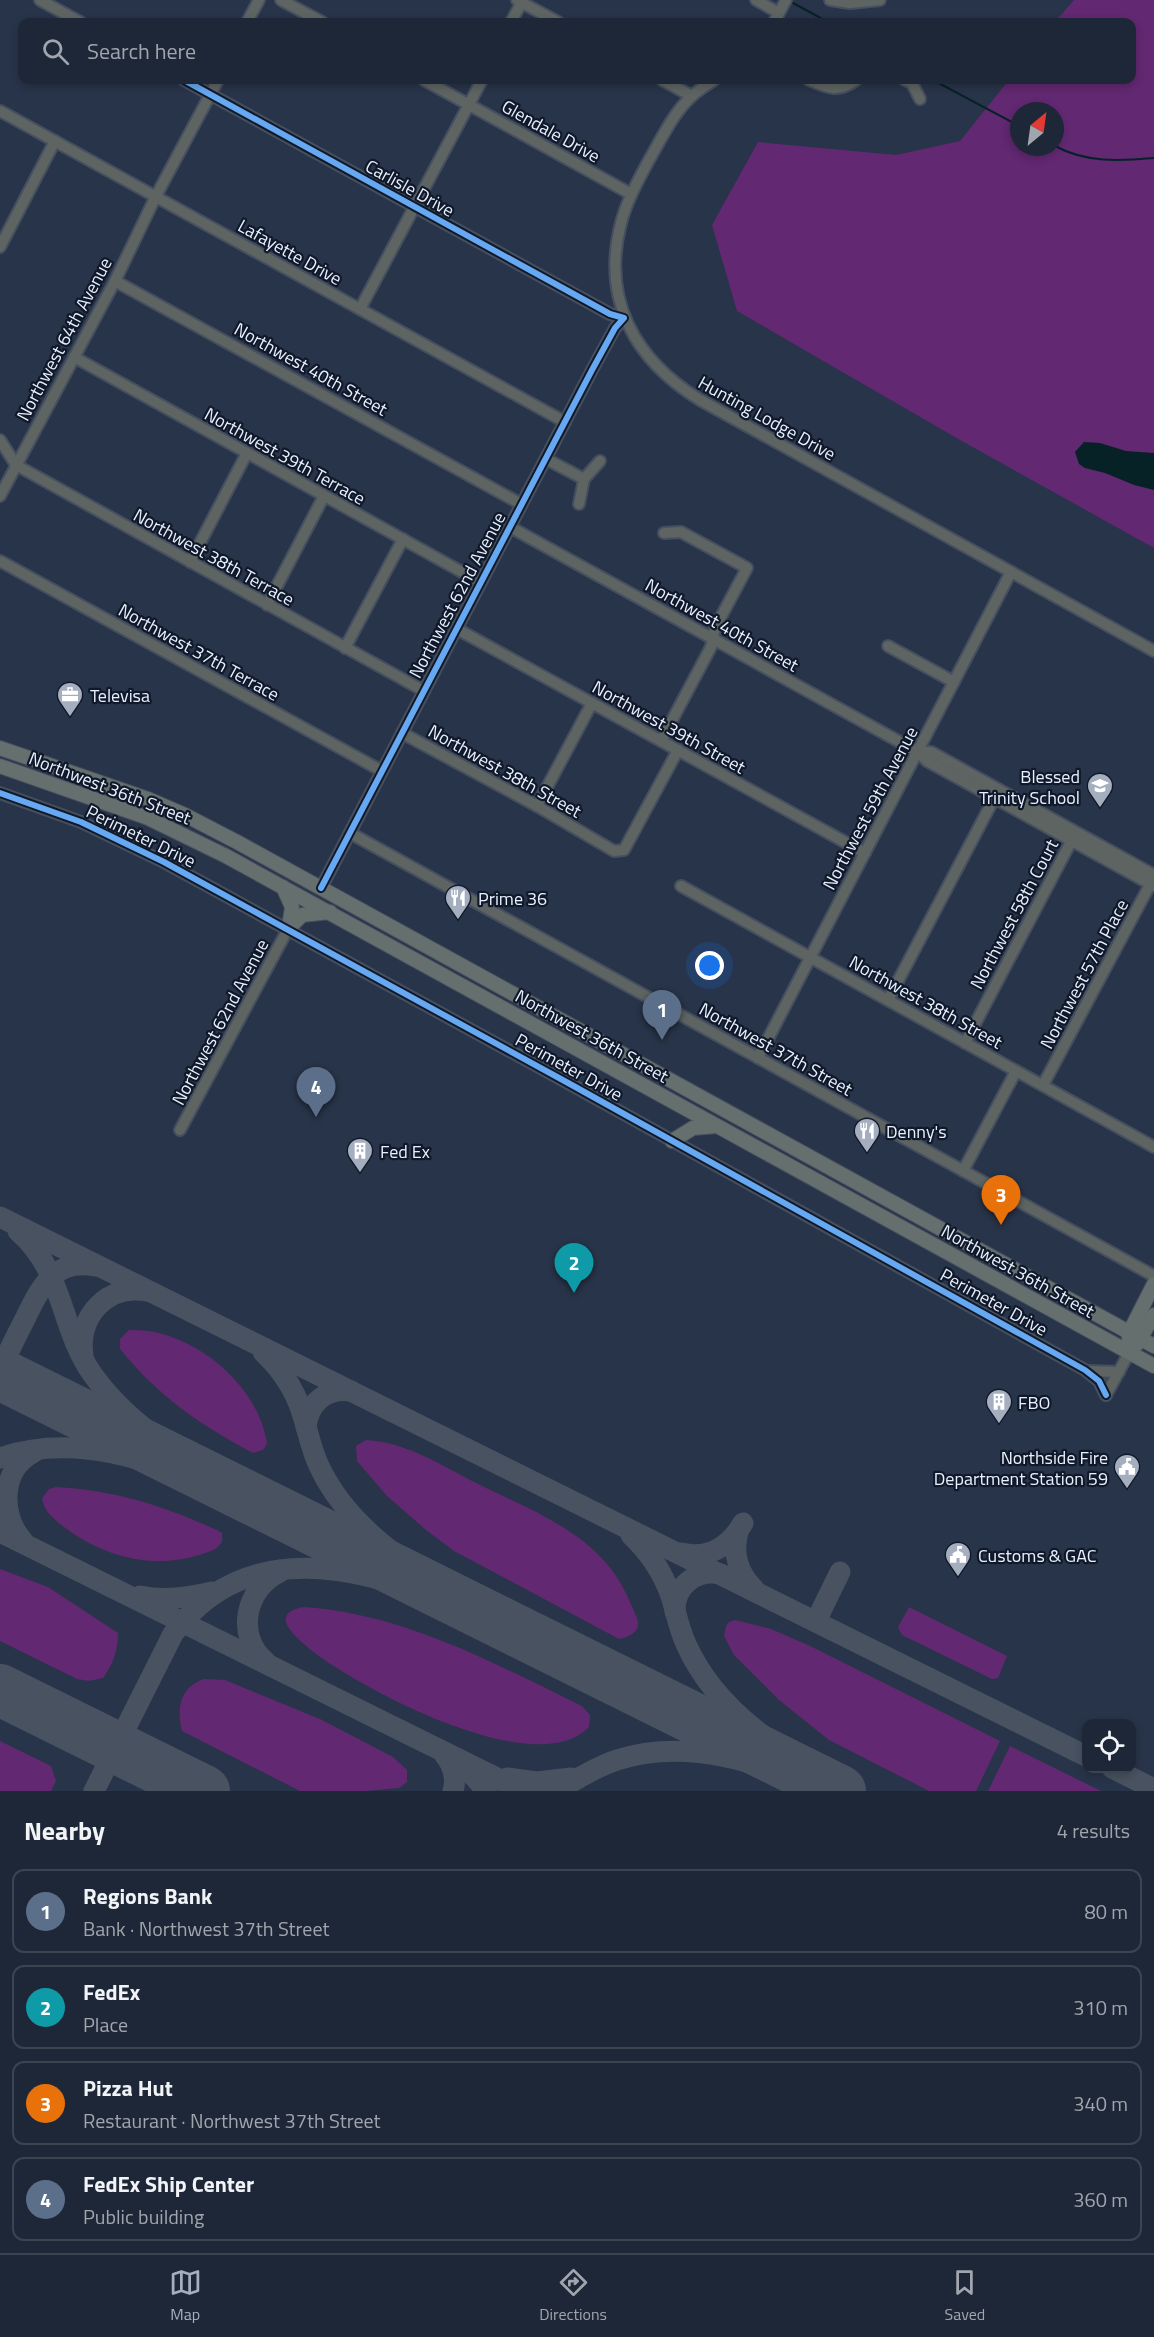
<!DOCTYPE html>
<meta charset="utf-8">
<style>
body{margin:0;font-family:"Titillium Web",sans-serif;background:#2b3342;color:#f1f3f6}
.controls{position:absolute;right:18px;bottom:18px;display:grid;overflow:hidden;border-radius:12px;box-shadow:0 3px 9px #0003}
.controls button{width:54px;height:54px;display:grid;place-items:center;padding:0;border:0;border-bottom:2px solid #3c4452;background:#1e2737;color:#f1f3f6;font:30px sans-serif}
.compass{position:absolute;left:1010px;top:102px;width:54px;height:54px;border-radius:50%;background:#1e2737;box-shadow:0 3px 9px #0003;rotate:29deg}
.you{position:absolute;left:710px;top:966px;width:21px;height:21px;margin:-15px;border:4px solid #fff;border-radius:50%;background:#1a73e8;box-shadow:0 0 0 9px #1a73e833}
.badge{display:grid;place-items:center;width:39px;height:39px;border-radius:50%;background:#a5aebf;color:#fff;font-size:20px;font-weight:700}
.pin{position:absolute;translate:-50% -50px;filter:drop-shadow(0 2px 3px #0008)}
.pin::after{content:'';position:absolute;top:32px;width:21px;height:18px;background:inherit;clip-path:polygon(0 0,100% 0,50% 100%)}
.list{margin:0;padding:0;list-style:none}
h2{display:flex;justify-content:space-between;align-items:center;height:78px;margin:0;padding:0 24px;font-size:26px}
h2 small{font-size:20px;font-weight:400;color:#a1a5ad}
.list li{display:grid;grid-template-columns:39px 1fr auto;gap:18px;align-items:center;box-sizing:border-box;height:84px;margin:0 12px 12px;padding:0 12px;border:2px solid #3c4452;border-radius:12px}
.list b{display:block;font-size:22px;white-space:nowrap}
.list p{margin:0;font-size:20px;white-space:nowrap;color:#a1a5ad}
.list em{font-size:20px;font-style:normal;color:#a1a5ad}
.icon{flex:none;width:33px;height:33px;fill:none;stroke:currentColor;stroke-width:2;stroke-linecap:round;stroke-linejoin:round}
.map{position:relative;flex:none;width:1154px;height:1791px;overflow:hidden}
.search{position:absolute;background:#1e2737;box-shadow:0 3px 9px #0003;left:18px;right:18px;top:18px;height:66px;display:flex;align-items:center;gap:15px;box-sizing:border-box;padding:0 21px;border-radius:12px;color:#a1a5ad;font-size:22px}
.sheet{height:462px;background:#1e2737}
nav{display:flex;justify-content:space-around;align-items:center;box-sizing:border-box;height:84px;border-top:2px solid #3c4452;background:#1e2737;font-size:16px;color:#a1a5ad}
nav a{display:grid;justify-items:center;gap:3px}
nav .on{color:#a5aebf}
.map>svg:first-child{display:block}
.green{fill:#622872;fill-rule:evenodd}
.water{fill:#072226}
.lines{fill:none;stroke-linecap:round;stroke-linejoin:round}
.stream{stroke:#072226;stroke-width:2}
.taxiway{stroke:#485260;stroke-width:21}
.runway{stroke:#485260;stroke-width:52}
.minor-casing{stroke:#454f60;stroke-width:14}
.major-casing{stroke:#454f60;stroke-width:16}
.minor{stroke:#5e6462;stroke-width:10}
.major{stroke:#656f6e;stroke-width:14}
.cycleway-casing{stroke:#10192a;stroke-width:10}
.cycleway{stroke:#66a8f1;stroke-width:6}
.labels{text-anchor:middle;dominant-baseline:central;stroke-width:4.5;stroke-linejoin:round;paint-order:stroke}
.street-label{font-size:18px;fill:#e8f0ff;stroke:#10192a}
.poi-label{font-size:18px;fill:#e8f0ff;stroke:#10192a;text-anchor:start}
</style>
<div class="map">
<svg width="1154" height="1791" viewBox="0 0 1154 1791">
<rect width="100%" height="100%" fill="#283449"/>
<g class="green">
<path d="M 1074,0 L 1154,0 L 1154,548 L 960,440 L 737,311 L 712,225 L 758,142 L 896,155 L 960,141 L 1009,80 L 1132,80 L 1132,22 L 1055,22 ZM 1019,111 L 1055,111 L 1055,147 L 1019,147 Z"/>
<path d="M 129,1330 C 190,1327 259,1384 267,1444 L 263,1450 L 253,1453 C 200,1425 158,1396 120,1349 L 120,1339 Z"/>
<path d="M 366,1440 C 407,1442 444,1467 480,1485 C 523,1506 575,1526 607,1564 C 620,1579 629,1598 636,1616 C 643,1630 631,1637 619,1639 L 454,1551 L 426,1530 L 387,1496 L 357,1461 L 356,1446 Z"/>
<path d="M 56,1487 C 118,1491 161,1505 217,1530 L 222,1533 L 222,1542 C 216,1551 208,1552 199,1555 C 152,1570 102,1556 64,1527 C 54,1519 44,1512 42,1498 L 49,1489 Z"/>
<path d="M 0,1569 L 48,1587 L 118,1633 C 118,1651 113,1664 103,1678 L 89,1681 L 77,1679 L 0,1641 Z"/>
<path d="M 303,1607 C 402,1613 494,1663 582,1706 L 590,1715 L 589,1727 C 536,1783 359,1688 311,1650 C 298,1639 266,1614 303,1607 Z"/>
<polygon points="909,1607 1007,1656 998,1678 992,1679 902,1635 898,1627"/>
<polygon points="735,1620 771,1629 808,1645 1000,1741 976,1791 929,1791 829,1740 779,1700 734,1655 724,1636 726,1626 729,1622"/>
<path d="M 204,1679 L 225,1680 L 320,1719 L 393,1757 L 407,1770 L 407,1782 L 399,1788 L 366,1791 L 300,1791 L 182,1731 C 176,1708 180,1687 204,1679 Z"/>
<polygon points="0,1741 51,1766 56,1781 51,1791 0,1791"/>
<polygon points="1010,1746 1101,1791 988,1791"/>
</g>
<polygon class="water" points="1084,442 1100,443 1126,451 1154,453 1154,490 1134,485 1105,473 1085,468 1079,464 1075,452"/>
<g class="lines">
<g class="stream">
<polyline points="793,3 828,22"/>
<polyline points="933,80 1019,126"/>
<path d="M 1055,146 C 1086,163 1120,161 1154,158"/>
</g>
<g class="taxiway">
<polyline points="0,1217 1086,1756"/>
<path d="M 18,1231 C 65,1272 59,1327 93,1375 C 147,1451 243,1485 320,1533"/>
<path d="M 263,1352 C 281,1369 295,1390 302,1413 C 308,1431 311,1449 319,1466 C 348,1528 409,1567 467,1599"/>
<path d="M 83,1355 C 77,1316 108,1284 146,1291"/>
<path d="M 0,1370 C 8,1353 16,1336 25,1319 C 40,1288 54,1258 95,1266"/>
<path d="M 306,1427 C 309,1402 326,1388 351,1391"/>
<path d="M 0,1458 C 75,1432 151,1460 220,1490"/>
<polyline points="0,1532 523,1791"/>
<path d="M 738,1532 C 732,1554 739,1574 754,1589"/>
<path d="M 631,1535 C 649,1552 663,1573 671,1596 C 676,1612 679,1629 686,1644 C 718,1716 787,1754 852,1791"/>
<path d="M 23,1541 C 0,1516 0,1469 34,1452"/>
<path d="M 681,1553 C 708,1560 730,1546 743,1523"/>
<path d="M 140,1596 C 164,1601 188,1598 212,1592"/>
<path d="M 675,1612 C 674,1586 696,1569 721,1574"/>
<polyline points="816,1621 840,1572"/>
<path d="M 266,1662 C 235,1637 245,1588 280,1572"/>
<path d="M 444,1754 C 453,1765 457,1777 453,1791"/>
<polyline points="465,1767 487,1791"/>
<polyline points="1112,1768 1154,1789"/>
<polyline points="507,1778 537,1782 571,1778"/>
<path d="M 94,1791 L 173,1634 C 272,1501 446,1603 562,1653"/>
<path d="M 556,1791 C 576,1780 595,1767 617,1760 C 688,1737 761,1763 826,1791"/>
</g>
<g class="runway">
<polyline points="0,1374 840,1791"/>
<polyline points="0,1690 204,1791"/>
</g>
<defs>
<g id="minor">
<polyline points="40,0 80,22"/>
<polyline points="281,0 322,22"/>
<polyline points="517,0 558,22"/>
<polyline points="756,0 779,13"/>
<polyline points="830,0 850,3 880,0"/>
<polyline points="247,22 259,0"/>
<polyline points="511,22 523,0"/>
<polyline points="774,22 786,0"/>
<polyline points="184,80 610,314 624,318 615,328 592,370 321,888"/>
<polyline points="424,80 631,194"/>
<polyline points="662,80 692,96"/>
<path d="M 714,80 C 707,85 698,90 692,96 C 673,113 662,138 649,160 C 638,181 627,200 621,223 C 601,300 635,360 700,400 L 1154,651"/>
<path d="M 809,80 C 828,88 838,93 856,80"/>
<polyline points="905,80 912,83 920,99"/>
<polyline points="0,111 565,422"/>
<polyline points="0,247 55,141"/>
<polyline points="115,281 521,504"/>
<polyline points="360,309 482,80"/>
<polyline points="74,357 480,582"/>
<polyline points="0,440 16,465 424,691"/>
<polyline points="546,459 584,479"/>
<polyline points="0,496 115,281 156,196 218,80"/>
<polyline points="579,504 584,479 600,461"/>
<polyline points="510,527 918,752 927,761 1154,886"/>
<polyline points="0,561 382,771"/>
<polyline points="190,562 247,453"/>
<polyline points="267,605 324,496"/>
<polyline points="457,629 865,853"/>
<polyline points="888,646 954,682"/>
<polyline points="345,648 403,539"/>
<polyline points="402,733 537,806 614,851 624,850 678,750"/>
<polyline points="661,741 711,647 715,628 747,568 681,532 664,533"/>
<polyline points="918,752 931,752 1154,875"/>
<polyline points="0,793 81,822 164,862 570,1084 1085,1370 1099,1381 1106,1395"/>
<polyline points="537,806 592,703"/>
<polyline points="350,833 1154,1276"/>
<polyline points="681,886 1154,1147"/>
<polyline points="888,1000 997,793"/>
<polyline points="965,1043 1074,836"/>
<polyline points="758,1058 1011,572"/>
<polyline points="1043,1085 1153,879"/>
<polyline points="180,1130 288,929"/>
<polyline points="963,1171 1016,1071"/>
<polyline points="1088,1371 1119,1372"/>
<polyline points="1106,1395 1129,1353"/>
</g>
<g id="major">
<polyline points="0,748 148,799 185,815 237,842 1154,1346"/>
<polyline points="0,766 148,818 226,856 1154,1366"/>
<polyline points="283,887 292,907 289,927"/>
<polyline points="288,929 302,915 330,912"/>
<polyline points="672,1141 693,1128 717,1126"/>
<polyline points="1129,1341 1129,1333 1154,1284"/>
<polyline points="1137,1344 1154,1315"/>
</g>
</defs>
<use href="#minor" class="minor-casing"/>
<use href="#major" class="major-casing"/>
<use href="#minor" class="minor"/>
<use href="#major" class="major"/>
<defs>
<g id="cycleway">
<polyline points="184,80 610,314 624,318 615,328 592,370 321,888"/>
<polyline points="0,793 81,822 164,862 570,1084 1085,1370 1099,1381 1106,1395"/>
</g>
</defs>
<use href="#cycleway" class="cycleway-casing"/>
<use href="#cycleway" class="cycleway"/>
</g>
<defs>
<symbol id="office-pin" viewBox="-11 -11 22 30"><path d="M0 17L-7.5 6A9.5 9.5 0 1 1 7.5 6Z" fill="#a5aebf" stroke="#10192a"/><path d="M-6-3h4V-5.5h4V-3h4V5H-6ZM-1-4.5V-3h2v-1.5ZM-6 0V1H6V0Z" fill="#fff"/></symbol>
<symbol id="school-pin" viewBox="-11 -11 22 30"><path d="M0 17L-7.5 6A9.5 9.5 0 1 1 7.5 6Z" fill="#a5aebf" stroke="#10192a"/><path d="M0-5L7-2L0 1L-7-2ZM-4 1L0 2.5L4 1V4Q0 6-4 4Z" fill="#fff"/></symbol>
<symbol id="restaurant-pin" viewBox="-11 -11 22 30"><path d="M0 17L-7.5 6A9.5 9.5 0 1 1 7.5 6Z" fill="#a5aebf" stroke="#10192a"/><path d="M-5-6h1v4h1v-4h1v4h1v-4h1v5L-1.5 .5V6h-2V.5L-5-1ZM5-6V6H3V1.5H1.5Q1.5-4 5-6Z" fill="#fff"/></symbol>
<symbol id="building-pin" viewBox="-11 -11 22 30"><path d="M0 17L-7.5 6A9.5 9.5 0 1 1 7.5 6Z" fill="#a5aebf" stroke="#10192a"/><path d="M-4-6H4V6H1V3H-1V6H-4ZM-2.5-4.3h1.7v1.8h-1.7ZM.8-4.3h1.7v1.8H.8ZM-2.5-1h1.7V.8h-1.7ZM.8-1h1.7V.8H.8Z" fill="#fff"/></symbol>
<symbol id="civic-pin" viewBox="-11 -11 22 30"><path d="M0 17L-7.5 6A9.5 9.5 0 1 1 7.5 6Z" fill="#a5aebf" stroke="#10192a"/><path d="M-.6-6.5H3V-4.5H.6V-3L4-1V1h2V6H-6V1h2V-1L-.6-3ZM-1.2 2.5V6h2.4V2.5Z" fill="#fff"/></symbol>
</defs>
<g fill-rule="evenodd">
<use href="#office-pin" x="55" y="680" width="30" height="40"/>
<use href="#school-pin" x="1085" y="771" width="30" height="40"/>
<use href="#restaurant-pin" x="443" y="883" width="30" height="40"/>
<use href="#restaurant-pin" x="852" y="1116" width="30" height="40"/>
<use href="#building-pin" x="345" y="1136" width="30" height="40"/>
<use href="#building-pin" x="984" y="1387" width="30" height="40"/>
<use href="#civic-pin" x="1112" y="1452" width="30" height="40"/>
<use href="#civic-pin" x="943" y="1540" width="30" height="40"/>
</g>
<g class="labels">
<g class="street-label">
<text transform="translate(551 131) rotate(29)">Glendale Drive</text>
<text transform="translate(410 188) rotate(29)">Carlisle Drive</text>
<text transform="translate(290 252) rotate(29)">Lafayette Drive</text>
<text transform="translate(64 339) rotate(-62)">Northwest 64th Avenue</text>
<text transform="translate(311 369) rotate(29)">Northwest 40th Street</text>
<text transform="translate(767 418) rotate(29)">Hunting Lodge Drive</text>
<text transform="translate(285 456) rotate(29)">Northwest 39th Terrace</text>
<text transform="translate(214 557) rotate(29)">Northwest 38th Terrace</text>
<text transform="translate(457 595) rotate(-62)">Northwest 62nd Avenue</text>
<text transform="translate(722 625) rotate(29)">Northwest 40th Street</text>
<text transform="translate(199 652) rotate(29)">Northwest 37th Terrace</text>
<text transform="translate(669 727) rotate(29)">Northwest 39th Street</text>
<text transform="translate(505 771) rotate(29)">Northwest 38th Street</text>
<text transform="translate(110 788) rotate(21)">Northwest 36th Street</text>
<text transform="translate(870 808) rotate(-62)">Northwest 59th Avenue</text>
<text transform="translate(141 836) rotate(26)">Perimeter Drive</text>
<text transform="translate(1014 914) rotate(-62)">Northwest 58th Court</text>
<text transform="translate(1084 974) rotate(-62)">Northwest 57th Place</text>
<text transform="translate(926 1002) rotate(29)">Northwest 38th Street</text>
<text transform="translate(220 1022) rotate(-62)">Northwest 62nd Avenue</text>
<text transform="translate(592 1036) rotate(29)">Northwest 36th Street</text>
<text transform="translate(776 1049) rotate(29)">Northwest 37th Street</text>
<text transform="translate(569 1067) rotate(29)">Perimeter Drive</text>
<text transform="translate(1018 1271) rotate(29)">Northwest 36th Street</text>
<text transform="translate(994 1302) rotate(29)">Perimeter Drive</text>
</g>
<g class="poi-label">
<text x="90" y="695">Televisa</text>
<text x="1080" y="776" text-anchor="end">Blessed<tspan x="1080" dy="21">Trinity School</tspan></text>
<text x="478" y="898">Prime 36</text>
<text x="886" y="1131">Denny's</text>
<text x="380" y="1151">Fed Ex</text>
<text x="1018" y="1402">FBO</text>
<text x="1108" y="1457" text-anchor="end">Northside Fire<tspan x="1108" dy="21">Department Station 59</tspan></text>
<text x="978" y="1555">Customs &amp; GAC</text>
</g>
</g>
</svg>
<div class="controls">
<button><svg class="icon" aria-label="locate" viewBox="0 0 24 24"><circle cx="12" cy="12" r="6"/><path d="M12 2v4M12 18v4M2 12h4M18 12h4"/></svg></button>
</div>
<svg class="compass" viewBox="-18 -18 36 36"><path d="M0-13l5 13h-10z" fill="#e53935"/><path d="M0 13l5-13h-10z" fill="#a1a5ad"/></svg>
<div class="you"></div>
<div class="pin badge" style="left:662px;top:1040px;background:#5c6f8a">1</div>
<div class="pin badge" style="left:574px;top:1293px;background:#0f9aa8">2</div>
<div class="pin badge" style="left:1001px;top:1225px;background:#e8710a">3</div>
<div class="pin badge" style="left:316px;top:1117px;background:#5c6f8a">4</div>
<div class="search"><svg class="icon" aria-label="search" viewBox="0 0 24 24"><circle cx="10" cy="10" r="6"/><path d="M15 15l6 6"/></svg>Search here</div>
</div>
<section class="sheet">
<h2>Nearby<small>4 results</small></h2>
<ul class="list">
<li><span class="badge" style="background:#5c6f8a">1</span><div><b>Regions Bank</b><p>Bank · Northwest 37th Street</p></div><em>80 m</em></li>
<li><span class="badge" style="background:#0f9aa8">2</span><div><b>FedEx</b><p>Place</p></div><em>310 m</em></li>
<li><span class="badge" style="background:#e8710a">3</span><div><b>Pizza Hut</b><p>Restaurant · Northwest 37th Street</p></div><em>340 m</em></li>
<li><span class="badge" style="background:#5c6f8a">4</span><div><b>FedEx Ship Center</b><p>Public building</p></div><em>360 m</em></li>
</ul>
</section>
<nav>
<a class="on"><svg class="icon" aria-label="map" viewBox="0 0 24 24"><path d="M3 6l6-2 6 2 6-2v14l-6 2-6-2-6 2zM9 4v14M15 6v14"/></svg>Map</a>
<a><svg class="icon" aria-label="directions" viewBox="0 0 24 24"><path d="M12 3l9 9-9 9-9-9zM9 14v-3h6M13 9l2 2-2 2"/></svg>Directions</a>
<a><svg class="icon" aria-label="saved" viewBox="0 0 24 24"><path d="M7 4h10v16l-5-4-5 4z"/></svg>Saved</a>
</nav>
